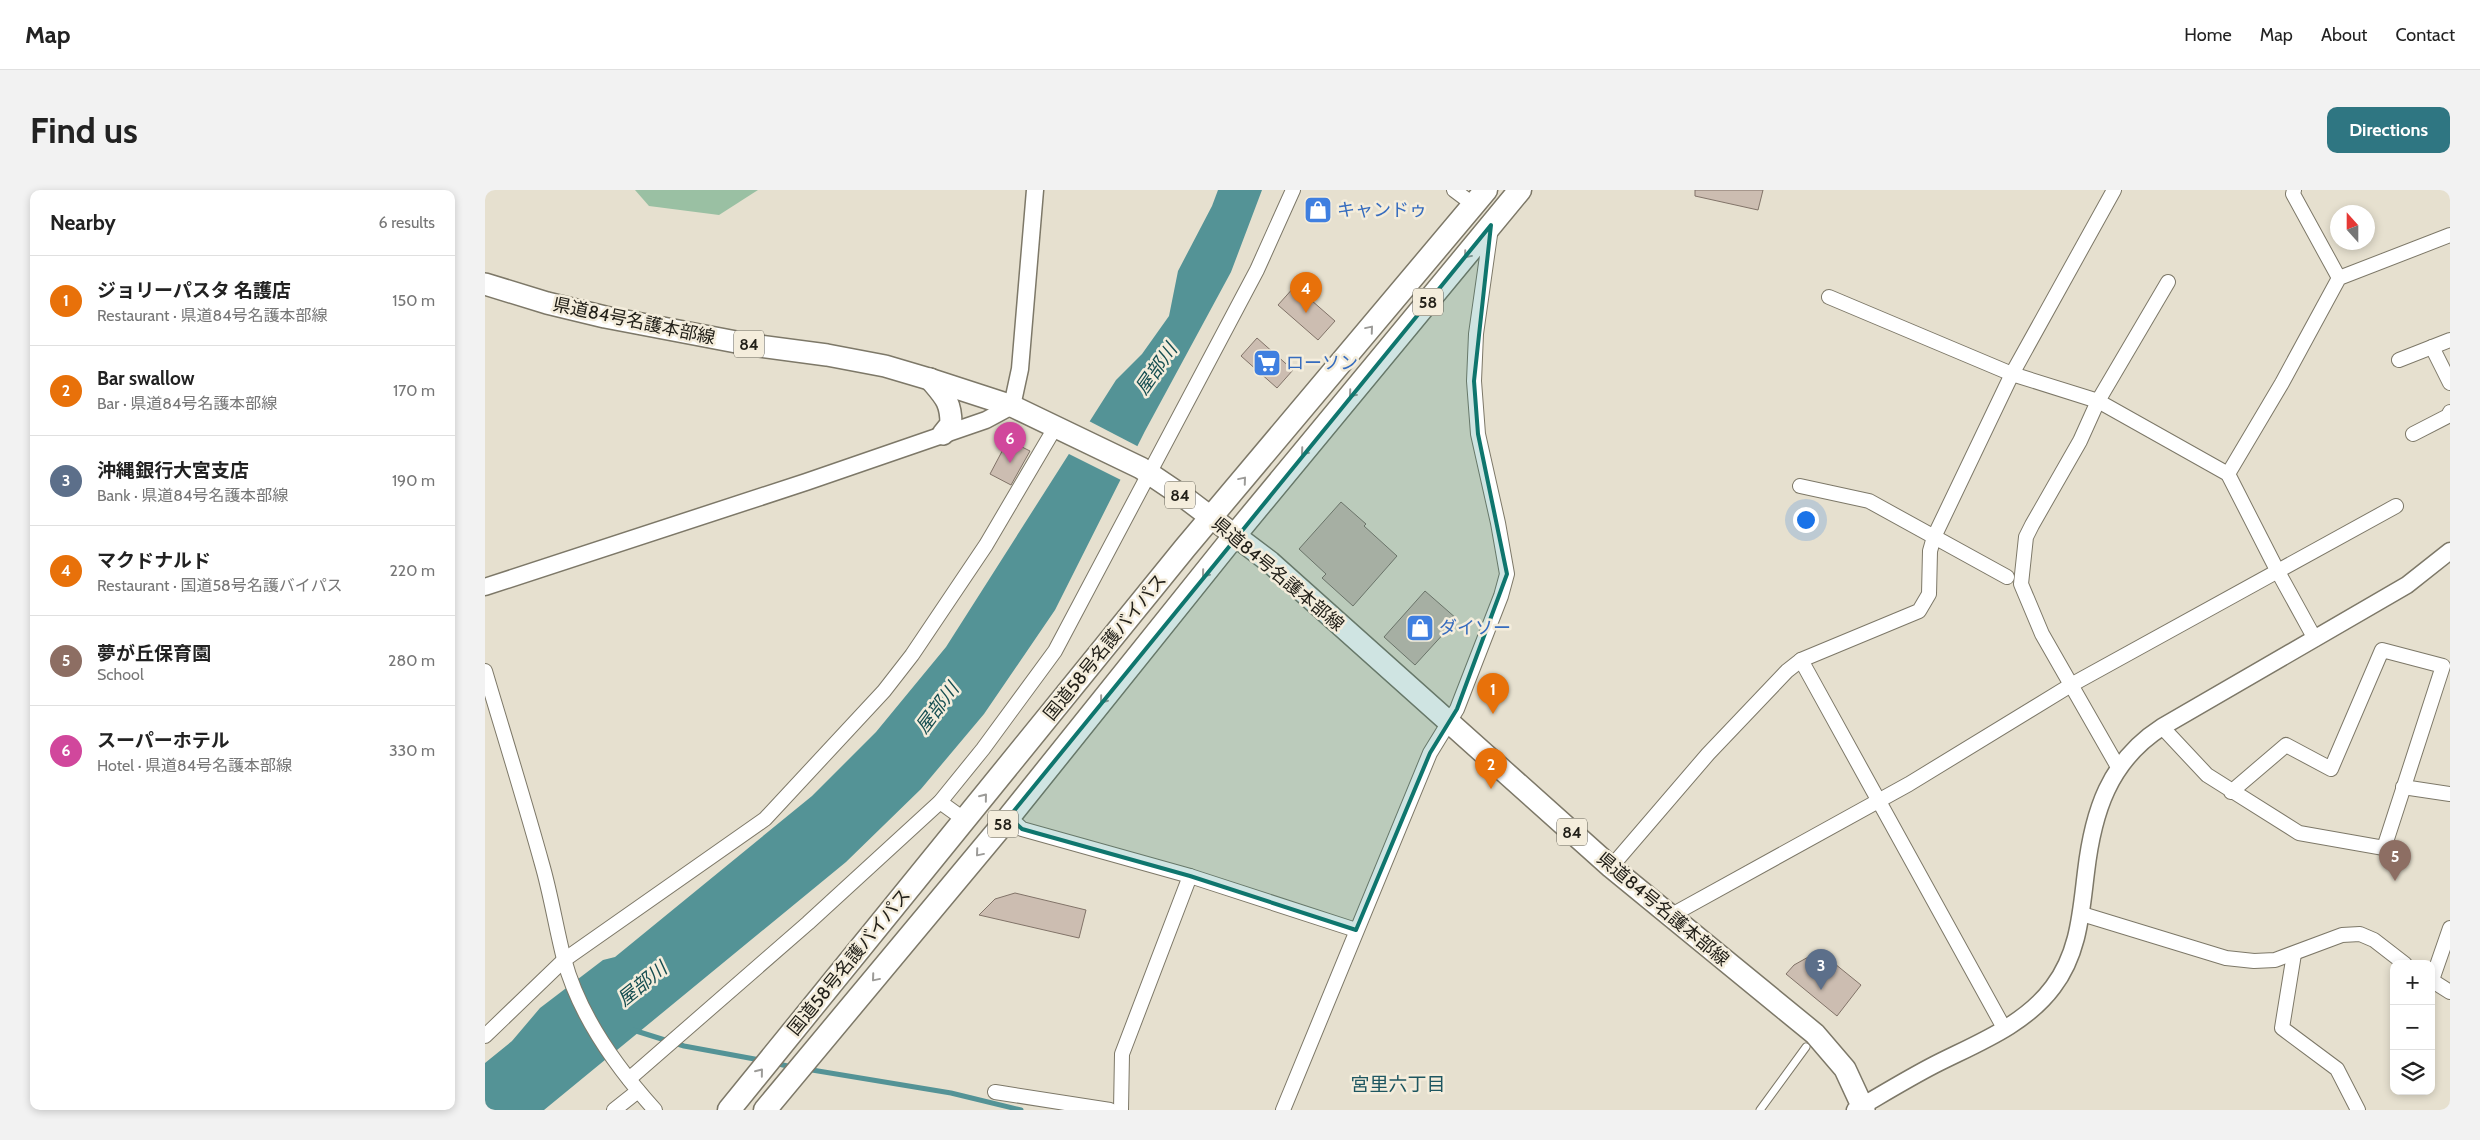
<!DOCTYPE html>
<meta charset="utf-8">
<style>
body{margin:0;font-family:Cabin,"Noto Sans JP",sans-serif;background:#f2f2f2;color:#222}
.controls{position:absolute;right:15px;bottom:15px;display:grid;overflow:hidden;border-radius:10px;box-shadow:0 2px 8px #0003}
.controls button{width:45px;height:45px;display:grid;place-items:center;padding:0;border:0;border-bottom:1px solid #e0e0e0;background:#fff;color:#222;font:25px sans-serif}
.compass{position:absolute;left:1845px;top:15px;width:45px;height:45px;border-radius:50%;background:#fff;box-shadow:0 2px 8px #0003;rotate:339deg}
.you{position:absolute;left:1320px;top:329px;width:18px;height:18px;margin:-12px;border:4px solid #fff;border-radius:50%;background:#1a73e8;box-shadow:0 0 0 8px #1a73e833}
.badge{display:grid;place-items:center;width:32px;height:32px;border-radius:50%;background:#2f7682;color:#fff;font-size:16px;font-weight:700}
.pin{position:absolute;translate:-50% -41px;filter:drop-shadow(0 1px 2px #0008)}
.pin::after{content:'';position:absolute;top:26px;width:18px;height:15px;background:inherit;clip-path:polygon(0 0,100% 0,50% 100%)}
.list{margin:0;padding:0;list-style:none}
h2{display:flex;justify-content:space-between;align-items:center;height:65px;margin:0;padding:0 20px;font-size:21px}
h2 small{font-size:16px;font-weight:400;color:#767676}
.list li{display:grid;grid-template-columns:32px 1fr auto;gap:15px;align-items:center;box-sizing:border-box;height:90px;padding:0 20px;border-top:1px solid #e0e0e0}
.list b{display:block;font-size:19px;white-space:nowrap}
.list p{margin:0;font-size:16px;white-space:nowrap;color:#767676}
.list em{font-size:16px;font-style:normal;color:#767676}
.icon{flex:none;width:28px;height:28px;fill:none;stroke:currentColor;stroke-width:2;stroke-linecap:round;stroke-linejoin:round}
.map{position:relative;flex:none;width:1965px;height:920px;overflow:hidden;border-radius:10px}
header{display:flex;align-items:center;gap:30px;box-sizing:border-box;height:70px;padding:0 25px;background:#fff;border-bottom:1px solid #e0e0e0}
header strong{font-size:24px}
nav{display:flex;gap:28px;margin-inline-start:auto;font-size:18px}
.intro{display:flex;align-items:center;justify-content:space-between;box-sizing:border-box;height:120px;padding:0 30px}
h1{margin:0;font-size:35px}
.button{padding:12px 22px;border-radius:10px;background:#2f7682;color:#fff;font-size:18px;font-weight:700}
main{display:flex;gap:30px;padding:0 30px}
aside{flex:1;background:#fff;border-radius:10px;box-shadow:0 2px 8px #0003}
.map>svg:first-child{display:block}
.green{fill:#9ac0a3}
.water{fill:#549396}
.pier{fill:#e6e0cf}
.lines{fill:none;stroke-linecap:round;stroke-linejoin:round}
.stream{stroke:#549396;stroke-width:5}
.building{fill:#ccbdb1;stroke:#817368}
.service-casing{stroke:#7d7868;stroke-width:9}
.minor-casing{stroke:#7d7868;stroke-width:16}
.tertiary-casing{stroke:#7d7868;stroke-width:19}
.primary-casing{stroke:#7d7868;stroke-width:24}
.trunk-casing{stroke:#7d7868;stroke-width:25}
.service{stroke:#fff;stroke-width:7}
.minor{stroke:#fff;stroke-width:14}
.tertiary{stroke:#fff;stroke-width:16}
.primary{stroke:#fff;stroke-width:21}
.trunk{stroke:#fff;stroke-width:22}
.oneway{stroke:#9c9b98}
.marked{fill:#0f766e;fill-opacity:0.2;stroke:#0f766e;stroke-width:4;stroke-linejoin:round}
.labels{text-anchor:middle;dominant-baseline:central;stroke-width:5;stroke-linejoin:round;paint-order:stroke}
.shield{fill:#f4eddc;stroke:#615e54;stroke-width:1}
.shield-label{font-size:16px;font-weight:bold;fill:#222019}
.shop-label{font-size:18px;fill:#366cbe;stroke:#f4eddc;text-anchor:start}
.street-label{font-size:18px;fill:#222019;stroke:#f4eddc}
.water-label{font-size:19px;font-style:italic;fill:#164e51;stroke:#f4eddc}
.neighbourhood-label{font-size:19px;fill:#1d5660;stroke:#f4eddc}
</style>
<header>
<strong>Map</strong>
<nav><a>Home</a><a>Map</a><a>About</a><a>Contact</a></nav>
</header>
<div class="intro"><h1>Find us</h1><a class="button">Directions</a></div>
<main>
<aside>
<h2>Nearby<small>6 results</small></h2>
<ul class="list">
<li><span class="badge" style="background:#e8710a">1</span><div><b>ジョリーパスタ 名護店</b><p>Restaurant · 県道84号名護本部線</p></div><em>150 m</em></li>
<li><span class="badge" style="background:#e8710a">2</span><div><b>Bar swallow</b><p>Bar · 県道84号名護本部線</p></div><em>170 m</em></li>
<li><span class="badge" style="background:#5c6f8a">3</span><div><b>沖縄銀行大宮支店</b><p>Bank · 県道84号名護本部線</p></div><em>190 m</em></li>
<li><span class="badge" style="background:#e8710a">4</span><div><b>マクドナルド</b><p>Restaurant · 国道58号名護バイパス</p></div><em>220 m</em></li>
<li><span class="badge" style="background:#8d6e63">5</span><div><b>夢が丘保育園</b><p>School</p></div><em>280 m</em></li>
<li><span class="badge" style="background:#d1479c">6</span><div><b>スーパーホテル</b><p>Hotel · 県道84号名護本部線</p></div><em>330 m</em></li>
</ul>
</aside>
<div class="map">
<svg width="1965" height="920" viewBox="0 0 1965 920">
<rect width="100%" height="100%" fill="#e6e0cf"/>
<polygon class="green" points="150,0 273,0 234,25 164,16"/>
<polygon class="water" points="733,0 777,0 746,82 660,241 570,420 499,524 436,599 361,672 59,920 0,920 0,873 27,851 55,818 118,770 130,767 327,606 391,542 461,457 631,190 657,164 684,126 693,81 727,16"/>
<polygon class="pier" points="602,230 654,257 638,291 582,263"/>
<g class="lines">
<g class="stream">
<polyline points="148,840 199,856 275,870"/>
<polyline points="289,873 307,877"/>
<polyline points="321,879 466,903 536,920"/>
</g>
</g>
<g class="building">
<polygon points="1210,0 1278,0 1273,20 1210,6"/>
<polygon points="810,96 850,131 833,150 793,115"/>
<polygon points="772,148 808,180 792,198 756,166"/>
<polygon points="523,250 545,261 526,295 505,284"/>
<polygon points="856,312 881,334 879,336 912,366 868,416 837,388 841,384 814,359"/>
<polygon points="940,401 972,429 930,475 899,447"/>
<polygon points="530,703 601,720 594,748 494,725 510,709"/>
<polygon points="1334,761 1376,795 1352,826 1301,784 1309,775"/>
</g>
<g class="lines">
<defs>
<polyline id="service" points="1275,920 1321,857"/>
<g id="minor">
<polyline points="969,0 989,15"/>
<polyline points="1809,0 1808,4 1854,88"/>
<polyline points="1344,107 1527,184 1613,211 1743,284 1792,380 1830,449"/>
<polyline points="1947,157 1965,193"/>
<polyline points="1914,170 1965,150"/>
<polyline points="1928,244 1963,226 1965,222"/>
<polyline points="1743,284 1797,193 1854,88 1965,45"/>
<polyline points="1315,296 1384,311 1522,387"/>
<polyline points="1316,470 1519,838"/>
<path d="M 0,481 C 19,545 39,609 57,674 C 66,705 71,738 79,769 C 94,825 132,878 170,920"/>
<polyline points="1677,537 1722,585 1814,643 1899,658 1958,476 1897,460 1846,579 1801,555 1746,602"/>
<polyline points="1633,577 1557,444 1536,394 1541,347 1547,335 1595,251 1613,211 1683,92"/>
<polyline points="1918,597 1965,604"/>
<polyline points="455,612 480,630"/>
<polyline points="524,627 537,639 705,686 871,740"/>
<polyline points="1126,677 1223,564 1302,481 1316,470 1434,421 1444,404 1445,361 1449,347 1527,184 1629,0"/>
<polyline points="1597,724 1741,768 1769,771 1790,770 1857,745 1875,744 1889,750 1920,774"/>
<polyline points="1185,726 1424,594 1586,495 1911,316"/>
<polyline points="1809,764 1797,838 1852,879 1873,920"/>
<polyline points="1946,790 1965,802"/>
<polyline points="1947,790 1965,738"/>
<polyline points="0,846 79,770 280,629 399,501 427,465 501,355 571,236"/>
<polyline points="144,889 323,733 455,612 498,559 570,461 772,80 808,0"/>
<polyline points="510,902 625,920"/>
<polyline points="129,920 153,901"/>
<polyline points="636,920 637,864 705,686"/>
<polyline points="798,920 945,563 972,519 1016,406 1022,384 1013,333 993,244 989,191 991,144 1006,38"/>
</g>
<g id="tertiary">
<polyline points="0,397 321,292 501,230 527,216 535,179 550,0"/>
<path d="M 1370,920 C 1396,905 1422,889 1449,875 C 1490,854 1539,836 1568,797 C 1594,763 1596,722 1601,682 C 1608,622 1624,571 1677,537 L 1922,395 L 1965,361"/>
</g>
<g id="primary">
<polyline points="0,94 62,113 120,127 267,155 342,165 400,176 444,189 527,216 656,278 699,307 785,372 1126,677 1330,844 1360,879 1379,920"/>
<path d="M 445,189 C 459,206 466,211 466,234 L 458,244"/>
</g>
<g id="trunk">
<polyline points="244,920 700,358 1001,0"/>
<polyline points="280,920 524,627 750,345 1035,0"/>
</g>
</defs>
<use href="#service" class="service-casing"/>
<use href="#minor" class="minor-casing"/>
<use href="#tertiary" class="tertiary-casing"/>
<use href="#primary" class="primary-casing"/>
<use href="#trunk" class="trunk-casing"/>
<use href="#service" class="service"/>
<use href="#minor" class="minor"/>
<use href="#tertiary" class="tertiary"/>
<use href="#primary" class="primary"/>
<use href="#trunk" class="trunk"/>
</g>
<defs><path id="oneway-chevron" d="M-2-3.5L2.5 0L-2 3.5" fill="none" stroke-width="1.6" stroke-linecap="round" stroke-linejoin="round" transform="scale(1.25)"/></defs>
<g class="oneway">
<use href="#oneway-chevron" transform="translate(982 65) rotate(130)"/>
<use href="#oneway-chevron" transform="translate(885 139) rotate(-50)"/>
<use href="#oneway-chevron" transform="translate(867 204) rotate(130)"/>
<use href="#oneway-chevron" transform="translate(819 262) rotate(130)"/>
<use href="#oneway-chevron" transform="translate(758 290) rotate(-50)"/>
<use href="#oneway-chevron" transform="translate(720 384) rotate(129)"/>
<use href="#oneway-chevron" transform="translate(618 510) rotate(129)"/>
<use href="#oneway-chevron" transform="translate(499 607) rotate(-51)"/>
<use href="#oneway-chevron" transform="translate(494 663) rotate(130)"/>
<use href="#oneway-chevron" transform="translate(390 788) rotate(130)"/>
<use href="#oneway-chevron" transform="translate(275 882) rotate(-51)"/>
</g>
<path class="marked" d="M 1006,35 L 989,191 L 993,244 L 1022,384 L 972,519 L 945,563 L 871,740 L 705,686 L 537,639 L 524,627 Z"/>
<defs>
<symbol id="shop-square" viewBox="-11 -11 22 22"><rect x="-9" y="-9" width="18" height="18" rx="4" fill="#3f7fe0" stroke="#f4eddc"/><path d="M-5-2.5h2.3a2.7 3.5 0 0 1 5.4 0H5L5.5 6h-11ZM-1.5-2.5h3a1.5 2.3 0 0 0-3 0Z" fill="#fff"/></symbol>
<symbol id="supermarket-square" viewBox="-11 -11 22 22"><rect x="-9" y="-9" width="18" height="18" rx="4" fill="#3f7fe0" stroke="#f4eddc"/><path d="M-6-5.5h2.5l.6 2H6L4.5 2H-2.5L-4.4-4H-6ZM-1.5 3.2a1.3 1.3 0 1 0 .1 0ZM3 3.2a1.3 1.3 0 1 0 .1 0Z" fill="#fff"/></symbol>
</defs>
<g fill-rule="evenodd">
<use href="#shop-square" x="817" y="4" width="32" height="32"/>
<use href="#supermarket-square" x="766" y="157" width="32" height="32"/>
<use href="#shop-square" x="919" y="422" width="32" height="32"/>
</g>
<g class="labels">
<g class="shield">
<rect x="928" y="98.5" width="30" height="27" rx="4"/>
<rect x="249" y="140.5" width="30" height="27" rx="4"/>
<rect x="680" y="291.5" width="30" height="27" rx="4"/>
<rect x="503" y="620.5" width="30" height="27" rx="4"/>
<rect x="1072" y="628.5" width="30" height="27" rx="4"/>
</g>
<g class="shield-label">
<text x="943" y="112">58</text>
<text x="264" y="154">84</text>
<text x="695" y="305">84</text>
<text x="518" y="634">58</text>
<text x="1087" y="642">84</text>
</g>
<g class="shop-label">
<text x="852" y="20">キャンドゥ</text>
<text x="801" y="173">ローソン</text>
<text x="954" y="438">ダイソー</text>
</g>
<g class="street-label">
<text transform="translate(149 131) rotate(12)">県道84号名護本部線</text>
<text transform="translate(793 384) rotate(40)">県道84号名護本部線</text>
<text transform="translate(620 457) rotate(-51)">国道58号名護バイパス</text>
<text transform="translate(1178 719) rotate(40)">県道84号名護本部線</text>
<text transform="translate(364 772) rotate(-51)">国道58号名護バイパス</text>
</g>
<g class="water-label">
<text transform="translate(671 179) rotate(-55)">屋部川</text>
<text transform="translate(452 518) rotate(-53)">屋部川</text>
<text transform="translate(157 794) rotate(-39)">屋部川</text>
</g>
<g class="neighbourhood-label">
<text x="913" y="894">宮里六丁目</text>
</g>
</g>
</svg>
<div class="controls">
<button>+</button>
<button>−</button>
<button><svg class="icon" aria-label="layers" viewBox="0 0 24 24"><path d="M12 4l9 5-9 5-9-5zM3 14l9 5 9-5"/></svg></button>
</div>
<svg class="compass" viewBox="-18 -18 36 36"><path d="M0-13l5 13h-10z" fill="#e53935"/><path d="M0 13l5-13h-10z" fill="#767676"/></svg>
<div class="you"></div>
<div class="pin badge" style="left:1008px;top:524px;background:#e8710a">1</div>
<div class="pin badge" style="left:1006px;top:599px;background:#e8710a">2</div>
<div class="pin badge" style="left:1336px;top:800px;background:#5c6f8a">3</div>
<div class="pin badge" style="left:821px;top:123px;background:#e8710a">4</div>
<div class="pin badge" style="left:1910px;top:691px;background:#8d6e63">5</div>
<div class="pin badge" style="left:525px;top:273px;background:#d1479c">6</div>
</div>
</main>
